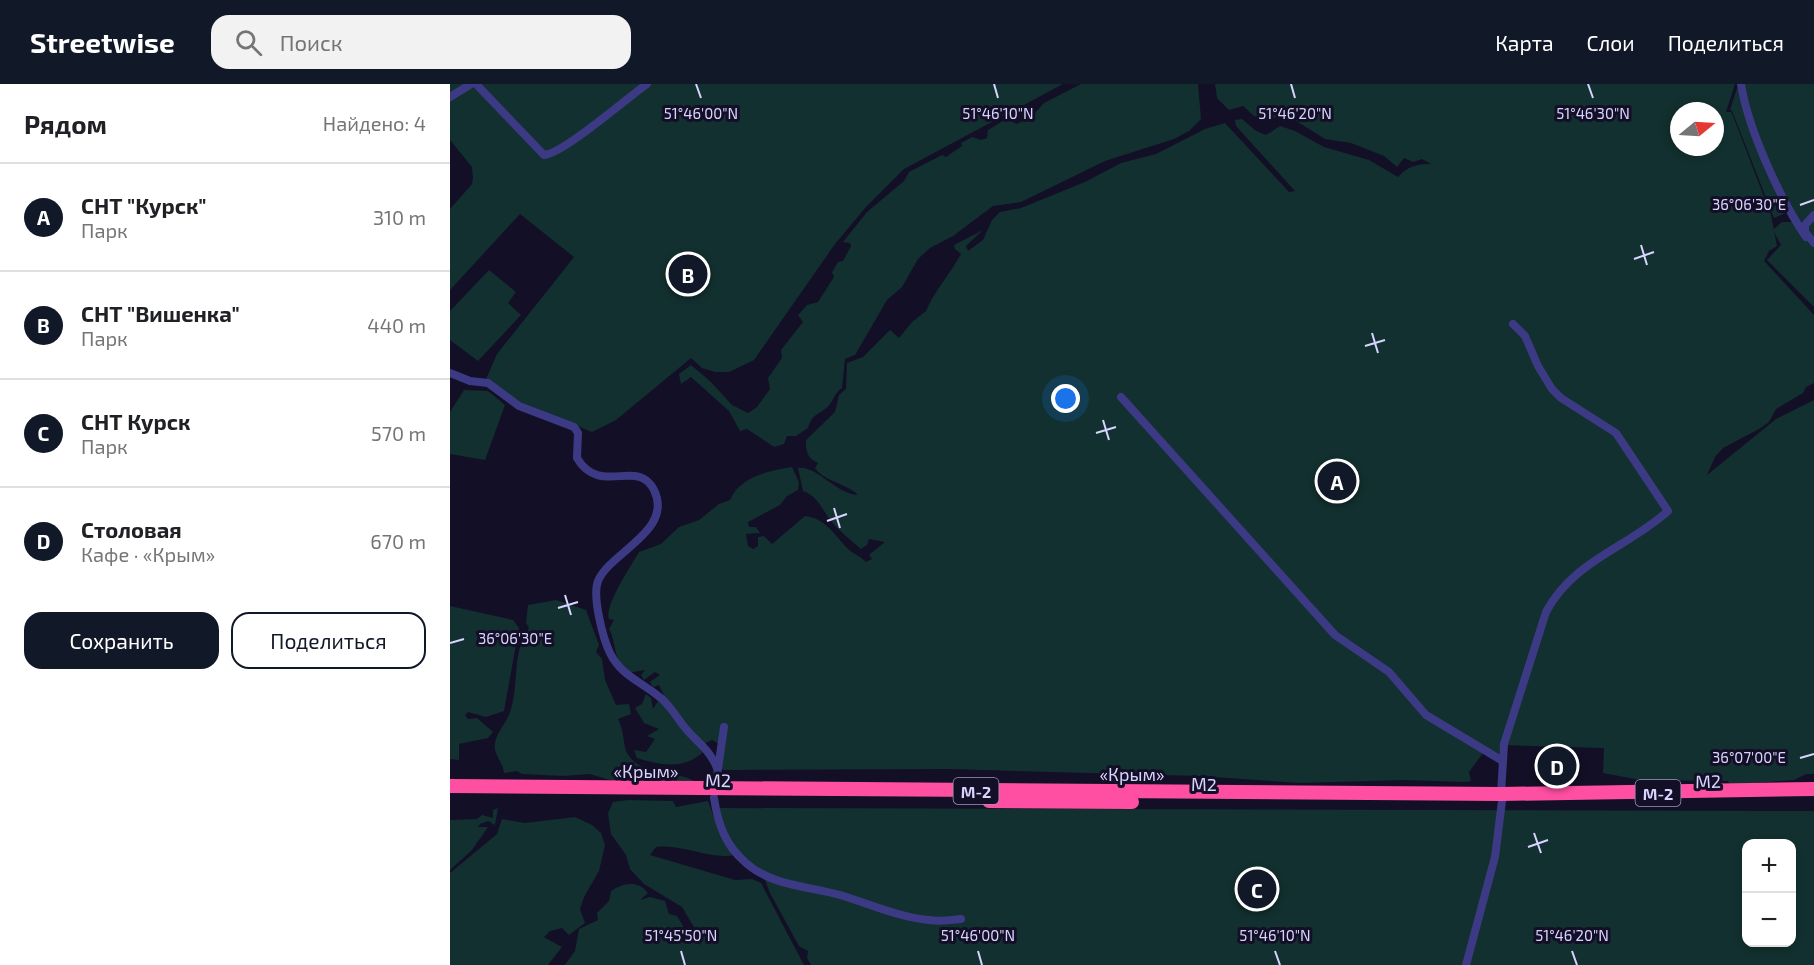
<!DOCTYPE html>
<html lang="ru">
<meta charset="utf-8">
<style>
body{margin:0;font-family:"Exo 2",sans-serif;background:#f2f2f2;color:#202124}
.controls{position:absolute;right:18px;bottom:18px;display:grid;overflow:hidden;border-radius:12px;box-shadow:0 3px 9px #0003}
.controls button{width:54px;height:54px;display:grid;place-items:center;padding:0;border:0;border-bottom:2px solid #e0e0e0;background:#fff;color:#202124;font:30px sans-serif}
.compass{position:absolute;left:1220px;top:18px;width:54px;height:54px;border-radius:50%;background:#fff;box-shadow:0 3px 9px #0003;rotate:72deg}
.you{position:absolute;left:616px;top:315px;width:21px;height:21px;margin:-15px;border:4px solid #fff;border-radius:50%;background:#1a73e8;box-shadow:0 0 0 9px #1a73e833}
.badge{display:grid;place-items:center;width:39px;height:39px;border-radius:50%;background:#111827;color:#fff;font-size:20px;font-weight:700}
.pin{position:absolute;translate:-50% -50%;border:3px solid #fff;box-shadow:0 2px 6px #0006}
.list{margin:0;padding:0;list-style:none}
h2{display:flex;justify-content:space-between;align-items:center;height:78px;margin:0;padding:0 24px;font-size:26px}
h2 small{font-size:20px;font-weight:400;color:#757577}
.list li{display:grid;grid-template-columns:39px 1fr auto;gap:18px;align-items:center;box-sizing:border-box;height:108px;padding:0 24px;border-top:2px solid #e0e0e0}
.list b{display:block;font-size:22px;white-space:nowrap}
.list p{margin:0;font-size:20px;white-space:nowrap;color:#757577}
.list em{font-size:20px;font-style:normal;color:#757577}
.actions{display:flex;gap:12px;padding:18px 24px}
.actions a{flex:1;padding:14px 0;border:2px solid #111827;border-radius:18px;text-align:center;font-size:21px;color:#111827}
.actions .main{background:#111827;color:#fff}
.icon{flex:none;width:33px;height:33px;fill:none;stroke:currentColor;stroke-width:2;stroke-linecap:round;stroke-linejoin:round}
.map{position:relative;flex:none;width:1364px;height:881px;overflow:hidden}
header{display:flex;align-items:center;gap:36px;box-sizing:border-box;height:84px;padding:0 30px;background:#111827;color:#fff}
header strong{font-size:28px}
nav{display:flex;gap:33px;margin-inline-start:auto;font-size:21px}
.search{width:420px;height:54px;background:#f2f2f2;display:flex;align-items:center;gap:15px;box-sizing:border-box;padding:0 21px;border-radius:18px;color:#757577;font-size:22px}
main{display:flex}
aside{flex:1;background:#fff}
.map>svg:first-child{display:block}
.green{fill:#12302f;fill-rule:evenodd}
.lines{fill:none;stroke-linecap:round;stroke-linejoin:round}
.street{stroke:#3d3a85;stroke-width:8}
.highway{stroke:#ff4fa3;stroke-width:14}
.ticks{fill:none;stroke:#d9d4ff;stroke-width:2}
.labels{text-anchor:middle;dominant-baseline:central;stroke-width:6;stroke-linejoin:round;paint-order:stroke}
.shield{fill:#130f26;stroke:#9e99be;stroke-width:1.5}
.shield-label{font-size:16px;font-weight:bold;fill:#d9d4ff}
.street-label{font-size:18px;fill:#d9d4ff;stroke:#130f26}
.ticks-label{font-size:15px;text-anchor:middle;fill:#d9d4ff;stroke:#130f26;stroke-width:6;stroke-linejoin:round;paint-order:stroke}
</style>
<header>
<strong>Streetwise</strong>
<div class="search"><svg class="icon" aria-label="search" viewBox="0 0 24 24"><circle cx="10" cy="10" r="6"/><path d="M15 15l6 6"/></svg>Поиск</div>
<nav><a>Карта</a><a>Слои</a><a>Поделиться</a></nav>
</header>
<main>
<aside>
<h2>Рядом<small>Найдено: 4</small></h2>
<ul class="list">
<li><span class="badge">A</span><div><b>СНТ &quot;Курск&quot;</b><p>Парк</p></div><em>310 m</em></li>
<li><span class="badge">B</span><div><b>СНТ &quot;Вишенка&quot;</b><p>Парк</p></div><em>440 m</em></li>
<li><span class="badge">C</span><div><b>СНТ Курск</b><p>Парк</p></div><em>570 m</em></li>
<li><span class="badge">D</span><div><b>Столовая</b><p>Кафе · «Крым»</p></div><em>670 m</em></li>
</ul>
<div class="actions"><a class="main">Сохранить</a><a>Поделиться</a></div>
</aside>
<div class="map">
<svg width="1364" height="881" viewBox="0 0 1364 881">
<rect width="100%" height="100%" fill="#130f26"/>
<g class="green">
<polygon points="0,0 613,0 454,85 416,123 385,160 304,276 279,288 265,288 252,284 241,274 166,336 142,348 69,319 36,295 47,270 124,173 70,130 0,206 0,125 22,100 23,94 22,83 0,56"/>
<path d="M 631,0 L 748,0 L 751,35 L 739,47 L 724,55 L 655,77 L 571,118 L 543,122 L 503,152 L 480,164 L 468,175 L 452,203 L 437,216 L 405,271 L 395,275 L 392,304 C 385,309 385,313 380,320 C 373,330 363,327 358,344 L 346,352 L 337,352 L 334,360 L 324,363 L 297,345 L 290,347 L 279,327 L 241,293 L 231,300 L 229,290 L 241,281 L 261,298 L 282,321 L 298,329 L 307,323 L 320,305 L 318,294 L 332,274 L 331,266 L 353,238 L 348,231 L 357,221 L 368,218 L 384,193 L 382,188 L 388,178 L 393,177 L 401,162 L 400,159 L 393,158 L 417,128 L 454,97 L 459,88 L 492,71 L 496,73 L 512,62 L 511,59 L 522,53 L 531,56 L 537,54 L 538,46 L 556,35 L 567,40 L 583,31 L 594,19 Z"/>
<path d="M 765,0 L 1285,0 L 1276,28 L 1281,28 L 1283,32 L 1321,131 L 1327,162 L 1319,167 L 1314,177 L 1364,231 L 1364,299 L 1356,303 L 1353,309 L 1326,325 L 1319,338 L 1309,345 L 1273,364 L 1265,373 L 1257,391 L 1326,335 L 1364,316 L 1364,690 L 1356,690 L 1344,696 L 1280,701 L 1278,697 L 1190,696 L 1153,689 L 1154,664 L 1051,661 L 1048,673 L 1033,669 L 1019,688 L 1021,697 L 1015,698 L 953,696 L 850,699 L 748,692 L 499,685 L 273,686 L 267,678 L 269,660 L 262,656 L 251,661 L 252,669 C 233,686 209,681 187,674 L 184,666 L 196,668 L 205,655 L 197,652 L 209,645 L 194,639 L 185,624 L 192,620 L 196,610 L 201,614 L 203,625 L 208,617 L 214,621 L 216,616 L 209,601 L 203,603 L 200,598 L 210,591 L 205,588 L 194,596 L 191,591 L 195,586 L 177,589 C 161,569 168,563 159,545 L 164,536 L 159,535 C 154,522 181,482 189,468 L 211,460 L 229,443 L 249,436 L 269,420 L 280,416 C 290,392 319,387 342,383 L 349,398 L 348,406 L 337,412 L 330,421 L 298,438 L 299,443 L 306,443 L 310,449 L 296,450 L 298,462 L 303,465 L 308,462 L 308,453 L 314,452 L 322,460 L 355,432 C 375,434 385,451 397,464 C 403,470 411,472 416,478 L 422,475 L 419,471 L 435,458 L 419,455 L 417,461 L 411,465 C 401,456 390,448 382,438 C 372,426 368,412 353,407 L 348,384 C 366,381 386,410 408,411 C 396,399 375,398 365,384 L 368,379 C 357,374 356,368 356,356 L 385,328 L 389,311 L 396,305 L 397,279 L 413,273 L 440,246 L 449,254 L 462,238 L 476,227 C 485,206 500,190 511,170 L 505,165 L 504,161 L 533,146 L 516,162 L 518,167 L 533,156 L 542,136 L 550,128 L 571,124 L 635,98 L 671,79 L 706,70 L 755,45 L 775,39 L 839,108 L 845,107 L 786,42 L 785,36 L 792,35 L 806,47 L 816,51 L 830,42 L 845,47 L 874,63 L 919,76 L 948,93 C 958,82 967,80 981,80 L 972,75 L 963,78 L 954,74 L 947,83 L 934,72 L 901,59 L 875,55 L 838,32 L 815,35 L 804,32 L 793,22 L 779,26 L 767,14 ZM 1229,27 L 1265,27 L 1265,63 L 1229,63 Z"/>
<polygon points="1291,0 1364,0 1364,157 1343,126 1324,134 1282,27 1280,26 1287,4"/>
<polygon points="1332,138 1347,138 1364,161 1364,223 1317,176 1331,161 1323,146"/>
<polygon points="39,186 66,208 58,219 71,231 28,277 0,256 0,227"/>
<polygon points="14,306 38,307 55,321 35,376 0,370 0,328"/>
<path d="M 106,516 L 136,526 L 149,561 L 146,568 L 152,575 L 155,596 L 166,621 L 179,620 L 181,630 L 168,635 C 174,647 173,657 176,667 C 187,692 225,686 244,697 L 160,696 L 140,690 L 113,692 L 72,690 L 67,687 L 54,689 C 53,678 43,670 45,659 C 47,647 58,637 61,625 C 69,599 62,567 79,544 L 76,539 L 78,521 Z"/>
<polygon points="0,522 63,536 69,544 54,627 36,633 18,628 15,631 18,635 27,634 43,648 38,654 9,660 9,676 0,675"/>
<path d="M 178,716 L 223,717 L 226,723 L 258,717 L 270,750 L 286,771 C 259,776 234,760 206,763 L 200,771 L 285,796 L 302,795 L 311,799 L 354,881 L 115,881 L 125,867 L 129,845 L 148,836 L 147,829 L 159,817 L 161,807 C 173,799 188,796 198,809 L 190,816 L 200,813 L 215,817 L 219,830 L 227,832 L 239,852 L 250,861 L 251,855 L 232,823 L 194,800 L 180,785 L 176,771 L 161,750 L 158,729 L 163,718 Z"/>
<polygon points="48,724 45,741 38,737 30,740 28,743 38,743 22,766 0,786 0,736 27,735 32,731 43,734 43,726"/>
<path d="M 267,724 L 1364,727 L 1364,881 L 361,881 L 357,874 L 358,867 L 349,862 L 320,809 L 312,788 L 300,780 L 281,759 ZM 1296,760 L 1342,760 L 1342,858 L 1296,858 Z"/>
<polygon points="125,733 142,741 151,749 155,761 149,787 134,813 130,825 135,839 119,851 112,844 100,847 94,853 112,863 98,881 0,881 0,789 47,750 52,735 75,739"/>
</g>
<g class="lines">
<g class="street">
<path d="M 26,0 L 94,71 C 113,70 177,14 197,0"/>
<path d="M 1291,0 C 1298,45 1330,115 1356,153"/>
<polyline points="0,13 21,0"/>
<polyline points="1364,131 1355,141 1355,148 1364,159"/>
<path d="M 0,289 L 20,297 L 38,299 L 69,322 L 124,343 L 128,349 L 127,374 C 150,413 188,373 204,406 C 224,447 160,468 148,497 C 142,512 153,555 160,569 C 170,590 189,597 207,611 C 220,620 226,633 236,645 C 248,659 260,666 267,684"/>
<polyline points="671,313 885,551 939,588 976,631 1051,676"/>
<polyline points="265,706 274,643"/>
<path d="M 1051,710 L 1054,660 L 1096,528 C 1124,476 1177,464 1218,427 L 1166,349 L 1111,314 L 1102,305 L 1088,282 L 1075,252 L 1063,240"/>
<path d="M 264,714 C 268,740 275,761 296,779 C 322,802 358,802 390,811 C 420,820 448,833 479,836 C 490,838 501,836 511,835"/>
<polyline points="1016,881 1045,773 1052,717"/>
</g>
<g class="highway">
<polyline points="0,702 1051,710 1364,705"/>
<polyline points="539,717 682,718"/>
</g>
</g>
<path class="ticks" d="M 246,0 L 251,14M 544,0 L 548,14M 841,0 L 845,14M 1138,0 L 1143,14M 1350,121 L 1364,116M 1191,161 L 1197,181M 1184,175 L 1204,168M 922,249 L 928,269M 915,262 L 935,256M 653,336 L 659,356M 646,349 L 666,343M 384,424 L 390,444M 377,437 L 397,430M 115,511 L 121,531M 108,524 L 128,518M 0,559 L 14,555M 1350,674 L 1364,670M 1084,749 L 1091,769M 1078,763 L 1098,756M 231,867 L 235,881M 528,867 L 532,881M 825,867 L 830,881M 1122,867 L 1127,881"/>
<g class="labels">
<g class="shield">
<rect x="503.5" y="694" width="45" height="26" rx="4.5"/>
<rect x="1185.5" y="696" width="45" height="26" rx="4.5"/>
</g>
<g class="shield-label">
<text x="526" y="707">М-2</text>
<text x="1208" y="709">М-2</text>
</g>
<g class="street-label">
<text x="196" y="687">«Крым»</text>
<text x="682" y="690">«Крым»</text>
<text transform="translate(268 696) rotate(1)">М2</text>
<text transform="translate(1258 697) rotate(-1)">М2</text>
<text x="754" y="700">М2</text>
</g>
</g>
<g class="ticks-label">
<text x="251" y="35">51°46'00"N</text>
<text x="548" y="35">51°46'10"N</text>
<text x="845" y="35">51°46'20"N</text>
<text x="1143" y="35">51°46'30"N</text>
<text x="1299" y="126">36°06'30"E</text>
<text x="65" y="560">36°06'30"E</text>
<text x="1299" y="679">36°07'00"E</text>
<text x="231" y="857">51°45'50"N</text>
<text x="528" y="857">51°46'00"N</text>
<text x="825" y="857">51°46'10"N</text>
<text x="1122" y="857">51°46'20"N</text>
</g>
</svg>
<div class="controls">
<button>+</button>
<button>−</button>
</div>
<svg class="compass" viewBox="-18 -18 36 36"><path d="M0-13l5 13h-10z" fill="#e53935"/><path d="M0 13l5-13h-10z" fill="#757577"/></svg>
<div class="you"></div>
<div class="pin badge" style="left:887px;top:397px">A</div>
<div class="pin badge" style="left:238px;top:190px">B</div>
<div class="pin badge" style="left:807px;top:805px">C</div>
<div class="pin badge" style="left:1107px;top:682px">D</div>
</div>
</main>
